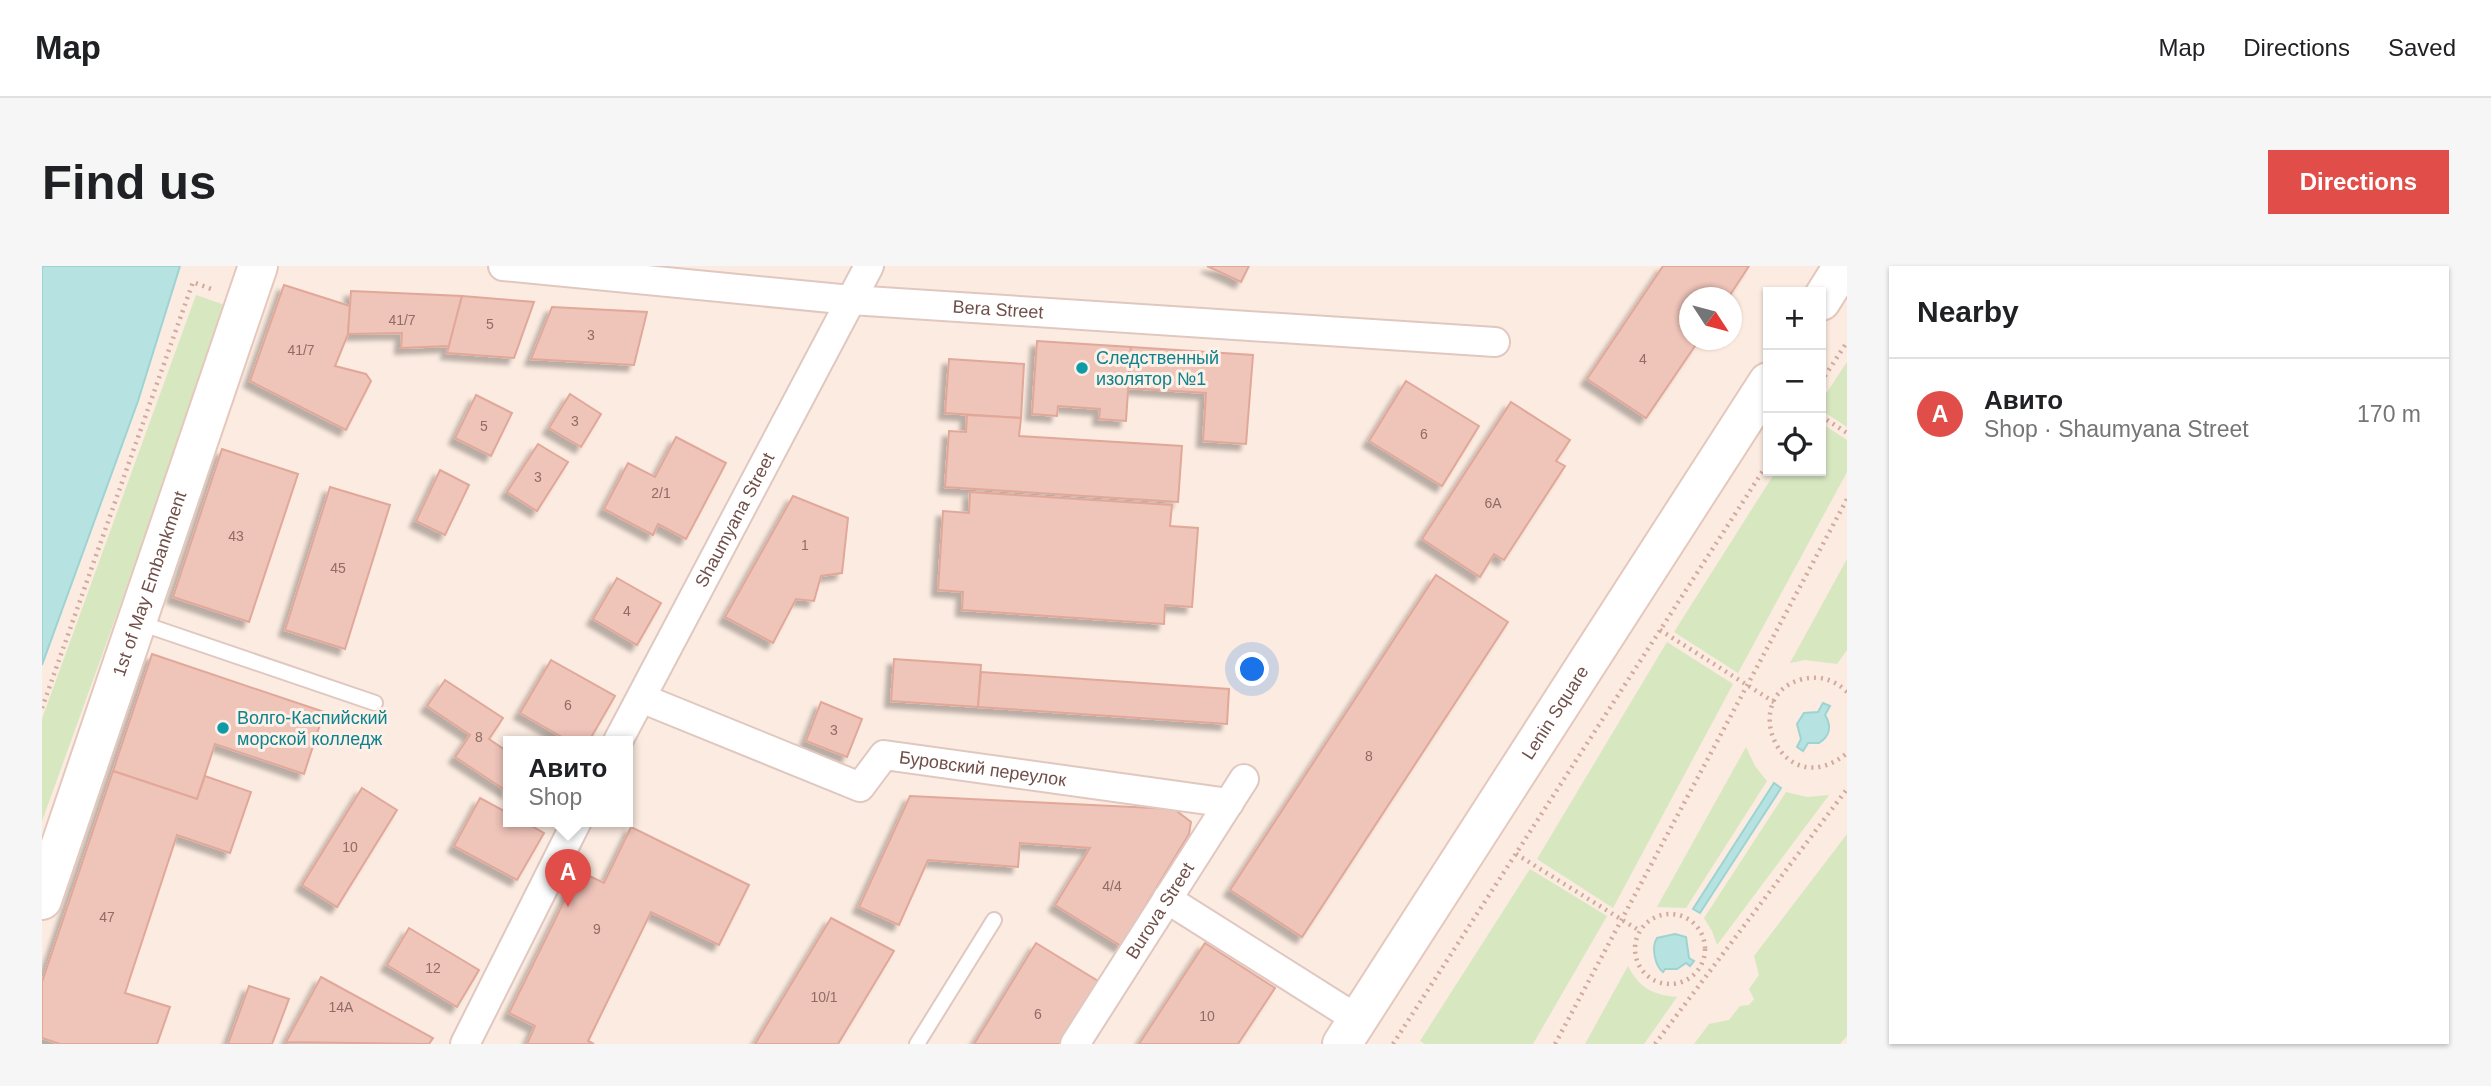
<!DOCTYPE html>
<meta charset="utf-8">
<style>
body{margin:0;font-family:Helvetica,sans-serif;background:#f6f6f6;color:#202124}
.controls{position:absolute;right:21px;top:21px;display:grid;overflow:hidden;border-radius:0px;box-shadow:0 2px 5px #0004}
.controls button{width:63px;height:63px;display:grid;place-items:center;padding:0;border:0;border-bottom:2px solid #e0e0e0;background:#fff;color:#202124;font:35px sans-serif}
.compass{position:absolute;left:1637px;top:21px;width:63px;height:63px;border-radius:50%;background:#fff;box-shadow:0 2px 5px #0004;rotate:126deg}
.you{position:absolute;left:1211px;top:404px;width:24px;height:24px;margin:-18px;border:5px solid #fff;border-radius:50%;background:#1a73e8;box-shadow:0 0 0 10px #1a73e833}
.badge{display:grid;place-items:center;width:46px;height:46px;border-radius:50%;background:#e14e49;color:#fff;font-size:23px;font-weight:700}
.pin{position:absolute;translate:-50% -58px;filter:drop-shadow(0 2px 4px #0008)}
.pin::after{content:'';position:absolute;top:37px;width:24px;height:21px;background:inherit;clip-path:polygon(0 0,100% 0,50% 100%)}
.popup{position:absolute;left:461px;top:470px;width:130px;height:91px;box-sizing:border-box;display:grid;place-content:center;border-radius:0px;background:#fff;filter:drop-shadow(0 2px 5px #0005);font-size:23px;white-space:nowrap;color:#757577}
.popup b{font-size:26px;color:#202124}
.popup::after{content:'';position:absolute;left:50%;top:100%;margin-left:-14px;border:14px solid transparent;border-top-color:#fff}
.list{margin:0;padding:0;list-style:none}
h2{display:flex;justify-content:space-between;align-items:center;height:91px;margin:0;padding:0 28px;font-size:30px}
h2 small{font-size:23px;font-weight:400;color:#757577}
.list li{display:grid;grid-template-columns:46px 1fr auto;gap:21px;align-items:center;box-sizing:border-box;height:112px;padding:0 28px;border-top:2px solid #e0e0e0}
.list b{display:block;font-size:26px;white-space:nowrap}
.list p{margin:0;font-size:23px;white-space:nowrap;color:#757577}
.list em{font-size:23px;font-style:normal;color:#757577}
.icon{flex:none;width:38px;height:38px;fill:none;stroke:currentColor;stroke-width:2;stroke-linecap:round;stroke-linejoin:round}
.map{position:relative;flex:none;width:1805px;height:778px;overflow:hidden;border-radius:0px}
header{display:flex;align-items:center;gap:42px;box-sizing:border-box;height:98px;padding:0 35px;background:#fff;border-bottom:2px solid #e0e0e0}
header strong{font-size:33px}
nav{display:flex;gap:38px;margin-inline-start:auto;font-size:24px}
.intro{display:flex;align-items:center;justify-content:space-between;box-sizing:border-box;height:168px;padding:0 42px}
h1{margin:0;font-size:49px}
.button{padding:18px 32px;border-radius:0px;background:#e14e49;color:#fff;font-size:24px;font-weight:700}
main{display:flex;gap:42px;padding:0 42px}
aside{flex:1;background:#fff;border-radius:0px;box-shadow:0 2px 5px #0004}
.map>svg:first-child{display:block}
.green{fill:#d7e7c0}
.water{fill:#b6e3e1;stroke:#9dd4d2;stroke-width:2}
.building{fill:#efc4b9;stroke:#e1a89a;stroke-width:2;filter:url(#shadow)}
.lines{fill:none;stroke-linecap:round;stroke-linejoin:round}
.service-casing{stroke:#e0c8c0;stroke-width:18}
.minor-casing{stroke:#e0c8c0;stroke-width:32}
.secondary-casing{stroke:#e5c8bd;stroke-width:42}
.path{stroke:#d3a89d;stroke-width:4.5;stroke-dasharray:2 5;stroke-linecap:butt}
.service{stroke:#fff;stroke-width:14}
.minor{stroke:#fff;stroke-width:28}
.secondary{stroke:#fff;stroke-width:38}
.culture-dot{fill:#0f9aa8;stroke:#fef0e6;stroke-width:2.5}
.labels{text-anchor:middle;dominant-baseline:central;stroke-width:6;stroke-linejoin:round;paint-order:stroke}
.number-label{font-size:14px;fill:#906c65}
.street-label{font-size:18px;fill:#704f49;stroke:#fef0e6}
.culture-label{font-size:18px;fill:#0d838f;stroke:#fef0e6;text-anchor:start}
</style>
<header>
<strong>Map</strong>
<nav><a>Map</a><a>Directions</a><a>Saved</a></nav>
</header>
<div class="intro"><h1>Find us</h1><a class="button">Directions</a></div>
<main>
<div class="map">
<svg width="1805" height="778" viewBox="0 0 1805 778">
<defs>
<filter id="shadow"><feDropShadow dx="-6" dy="6" stdDeviation="2" flood-color="#0004"/></filter>
</defs>
<rect width="100%" height="100%" fill="#fbebe0"/>
<g class="green">
<polygon points="154,29 197,44 114,240 0,555 0,453"/>
<polygon points="1805,96 1805,161 1779,144 1779,135"/>
<polygon points="1779,157 1805,174 1805,206 1696,407 1632,366 1734,205 1779,205"/>
<polygon points="1805,293 1805,384 1795,398 1763,394 1748,397"/>
<polygon points="1625,376 1691,418 1571,642 1495,593"/>
<polygon points="1704,481 1713,500 1725,515 1644,642 1615,641"/>
<polygon points="1744,526 1765,531 1787,529 1675,679 1670,665 1662,652"/>
<polygon points="1805,568 1805,770 1798,778 1652,778 1667,758 1687,754 1698,740 1707,739 1712,733 1707,723 1717,709 1712,690"/>
<polygon points="1488,603 1565,650 1491,778 1383,778 1378,775"/>
<path d="M 1586,700 C 1597,722 1611,729 1635,731 L 1602,778 L 1543,778 Z"/>
</g>
<g class="water">
<polygon points="0,0 138,0 96,135 0,399"/>
<path d="M 1781,437 L 1788,440 L 1783,449 C 1790,460 1788,470 1777,477 L 1766,477 L 1761,485 L 1755,481 L 1759,473 L 1755,458 L 1762,447 L 1776,446 Z"/>
<polygon points="1732,517 1739,522 1658,647 1651,643"/>
<path d="M 1633,668 L 1644,671 L 1647,692 L 1652,695 L 1648,700 L 1644,697 L 1635,703 L 1623,703 L 1621,706 C 1613,700 1609,681 1615,672 Z"/>
</g>
<g class="building">
<polygon points="1165,0 1207,0 1199,16"/>
<polygon points="1621,0 1707,0 1686,32 1647,32 1647,74 1657,74 1604,152 1545,113"/>
<polygon points="242,19 308,40 306,68 293,100 324,108 329,115 304,164 208,115"/>
<polygon points="309,25 420,30 407,80 359,82 360,67 306,68"/>
<polygon points="420,30 492,36 472,92 405,87"/>
<polygon points="510,41 605,46 592,99 489,93"/>
<polygon points="995,75 1089,81 1084,155 1057,153 1058,143 1016,140 1015,150 990,148"/>
<polygon points="1089,81 1211,89 1204,178 1161,175 1164,127 1086,122"/>
<polygon points="907,93 982,98 979,152 903,147"/>
<polygon points="1364,115 1437,160 1400,220 1327,175"/>
<polygon points="528,128 559,148 539,181 507,162"/>
<polygon points="434,129 470,147 449,190 413,172"/>
<polygon points="1469,136 1528,174 1514,195 1523,200 1462,294 1452,288 1438,311 1380,273"/>
<polygon points="925,149 979,152 977,170 1140,180 1136,236 903,221 907,165 924,166"/>
<polygon points="634,171 684,197 644,273 616,258 611,269 562,243 586,197 613,211"/>
<polygon points="496,178 526,196 495,245 465,226"/>
<polygon points="180,183 256,208 207,356 131,331"/>
<polygon points="398,204 427,219 403,269 374,255"/>
<polygon points="288,221 348,239 303,383 243,364"/>
<polygon points="928,226 1130,239 1128,260 1156,262 1150,341 1123,339 1122,358 920,344 921,326 896,324 901,245 927,247"/>
<polygon points="751,230 806,252 800,307 779,310 772,335 754,333 731,377 683,351"/>
<polygon points="1394,309 1466,356 1260,671 1188,624"/>
<polygon points="575,312 619,337 595,379 551,353"/>
<polygon points="110,388 282,446 262,508 173,478 155,533 71,505"/>
<polygon points="852,393 939,399 936,441 849,435"/>
<polygon points="509,394 573,430 547,475 527,475 478,447"/>
<polygon points="939,406 1187,423 1185,458 936,441"/>
<polygon points="403,414 461,452 447,473 466,486 466,526 413,491 428,469 385,440"/>
<polygon points="779,436 820,453 805,491 764,475"/>
<polygon points="71,505 155,533 163,510 209,526 188,587 135,569 83,727 128,741 115,778 18,778 0,772 0,716"/>
<polygon points="320,522 355,544 295,641 260,619"/>
<polygon points="868,530 1132,543 1149,556 1147,568 1079,680 1013,639 1048,582 978,577 976,601 886,594 857,659 817,641"/>
<polygon points="438,532 466,547 466,555 481,555 502,567 475,614 412,580"/>
<polygon points="589,561 707,619 677,679 609,646 546,775 552,778 485,778 493,760 467,747 537,605 562,617"/>
<polygon points="789,652 852,685 796,778 713,778"/>
<polygon points="367,662 437,704 415,741 345,699"/>
<polygon points="994,677 1061,718 1023,778 932,778"/>
<polygon points="1163,677 1233,722 1196,778 1097,778"/>
<polygon points="279,711 391,772 387,778 244,776"/>
<polygon points="207,720 247,733 230,778 186,778"/>
</g>
<g class="lines">
<defs>
<g id="service">
<polyline points="95,356 333,437"/>
<polyline points="875,778 952,654"/>
</g>
<g id="minor">
<path id="s1" d="M 461,0 L 809,34 L 1453,76"/>
<path id="s2" d="M 599,432 L 818,521 L 842,489 L 1187,537"/>
<path id="s3" d="M 576,475 L 827,0"/>
<polyline points="1125,633 1315,753"/>
<polyline points="423,778 535,555"/>
<path id="s4" d="M 1033,778 L 1202,513"/>
</g>
<g id="secondary">
<polyline points="1779,35 1801,0"/>
<path id="s5" d="M 0,634 L 216,0"/>
<path id="s6" d="M 1300,778 L 1726,116"/>
</g>
</defs>
<use href="#service" class="service-casing"/>
<use href="#minor" class="minor-casing"/>
<use href="#secondary" class="secondary-casing"/>
<g class="path">
<polyline points="1779,116 1805,76"/>
<polyline points="1779,150 1805,167"/>
<polyline points="1618,364 1732,436"/>
<path d="M 1805,426 C 1793,414 1778,409 1761,413 C 1693,429 1740,541 1805,487"/>
<polyline points="0,442 151,16 172,24"/>
<polyline points="1474,588 1598,665"/>
<circle cx="1628" cy="683" r="35"/>
<polyline points="1351,778 1726,197"/>
<polyline points="1513,778 1805,233"/>
<polyline points="1613,778 1805,523"/>
</g>
<use href="#service" class="service"/>
<use href="#minor" class="minor"/>
<use href="#secondary" class="secondary"/>
</g>
<g class="culture-dot">
<circle cx="1040" cy="102" r="7"/>
<circle cx="181" cy="462" r="7"/>
</g>
<g class="labels">
<g class="number-label">
<text x="360" y="54">41/7</text>
<text x="448" y="58">5</text>
<text x="549" y="69">3</text>
<text x="259" y="84">41/7</text>
<text x="1601" y="93">4</text>
<text x="533" y="155">3</text>
<text x="442" y="160">5</text>
<text x="1382" y="168">6</text>
<text x="496" y="211">3</text>
<text x="619" y="227">2/1</text>
<text x="1451" y="237">6А</text>
<text x="194" y="270">43</text>
<text x="763" y="279">1</text>
<text x="296" y="302">45</text>
<text x="585" y="345">4</text>
<text x="526" y="439">6</text>
<text x="792" y="464">3</text>
<text x="437" y="471">8</text>
<text x="1327" y="490">8</text>
<text x="308" y="581">10</text>
<text x="1070" y="620">4/4</text>
<text x="65" y="651">47</text>
<text x="555" y="663">9</text>
<text x="391" y="702">12</text>
<text x="782" y="731">10/1</text>
<text x="299" y="741">14А</text>
<text x="996" y="748">6</text>
<text x="1165" y="750">10</text>
</g>
<g class="street-label">
<text stroke="none"><textPath href="#s1" startOffset="497">Bera Street</textPath></text>
<text stroke="none"><textPath href="#s3" startOffset="250">Shaumyana Street</textPath></text>
<text stroke="none"><textPath href="#s5" startOffset="334">1st of May Embankment</textPath></text>
<text stroke="none"><textPath href="#s6" startOffset="394">Lenin Square</textPath></text>
<text stroke="none"><textPath href="#s2" startOffset="376">Буровский переулок</textPath></text>
<text stroke="none"><textPath href="#s4" startOffset="158">Burova Street</textPath></text>
</g>
<g class="culture-label">
<text x="1054" y="92">Следственный<tspan x="1054" dy="21">изолятор №1</tspan></text>
<text x="195" y="452">Волго-Каспийский<tspan x="195" dy="21">морской колледж</tspan></text>
</g>
</g>
</svg>
<div class="controls">
<button>+</button>
<button>−</button>
<button><svg class="icon" aria-label="locate" viewBox="0 0 24 24"><circle cx="12" cy="12" r="6"/><path d="M12 2v4M12 18v4M2 12h4M18 12h4"/></svg></button>
</div>
<svg class="compass" viewBox="-18 -18 36 36"><path d="M0-13l5 13h-10z" fill="#e53935"/><path d="M0 13l5-13h-10z" fill="#757577"/></svg>
<div class="you"></div>
<div class="pin badge" style="left:526px;top:641px">A</div>
<div class="popup"><b>Авито</b>Shop</div>
</div>
<aside>
<h2>Nearby<small></small></h2>
<ul class="list">
<li><span class="badge">A</span><div><b>Авито</b><p>Shop · Shaumyana Street</p></div><em>170 m</em></li>
</ul>
</aside>
</main>
